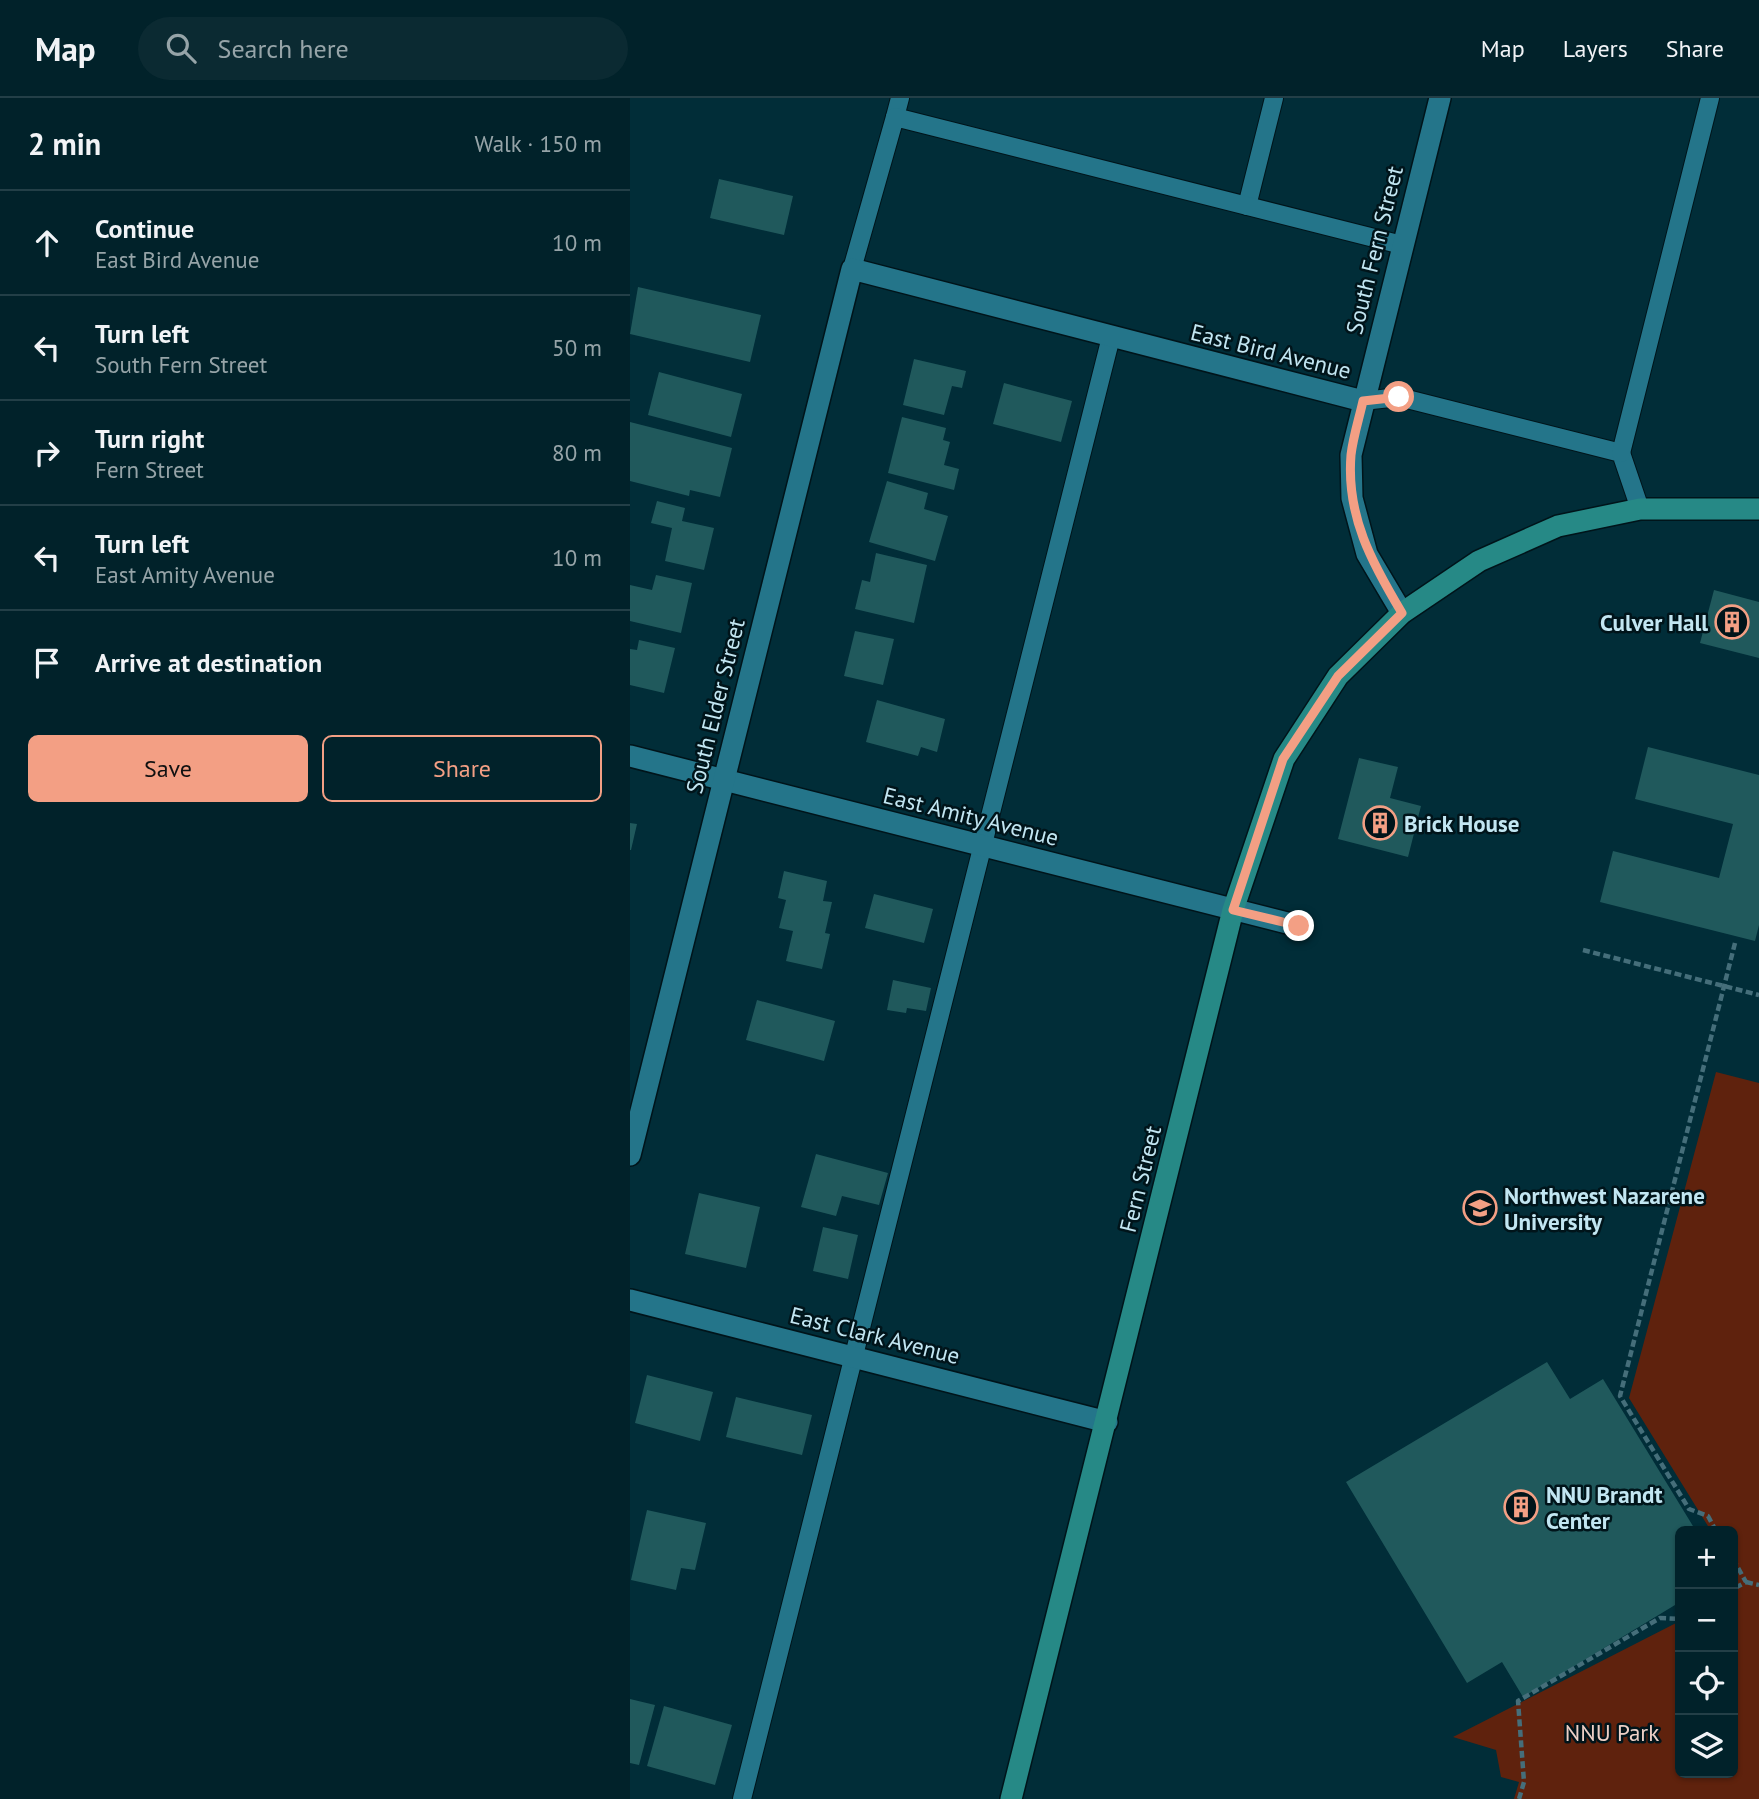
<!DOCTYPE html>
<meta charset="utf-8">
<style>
body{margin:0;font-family:"PT Sans",sans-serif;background:#0b2a32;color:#f1f3f6}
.controls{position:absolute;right:21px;bottom:21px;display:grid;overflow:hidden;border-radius:10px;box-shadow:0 2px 5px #0004}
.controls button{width:63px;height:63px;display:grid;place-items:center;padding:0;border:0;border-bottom:2px solid #233f47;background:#01222a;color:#f1f3f6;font:35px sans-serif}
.stop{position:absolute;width:21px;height:21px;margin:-16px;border:5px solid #f39f84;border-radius:50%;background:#fff}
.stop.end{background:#f39f84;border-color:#fff;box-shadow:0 2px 7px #0008}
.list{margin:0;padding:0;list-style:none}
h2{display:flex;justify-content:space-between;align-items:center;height:91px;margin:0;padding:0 28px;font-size:30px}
h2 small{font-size:23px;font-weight:400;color:#96a4a8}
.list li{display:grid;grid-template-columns:46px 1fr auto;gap:21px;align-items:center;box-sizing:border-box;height:105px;padding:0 28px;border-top:2px solid #233f47}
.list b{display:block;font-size:26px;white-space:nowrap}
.list p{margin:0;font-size:23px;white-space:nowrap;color:#96a4a8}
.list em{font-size:23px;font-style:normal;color:#96a4a8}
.actions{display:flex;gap:14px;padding:21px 28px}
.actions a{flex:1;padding:16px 0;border:2px solid #f39f84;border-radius:10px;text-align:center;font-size:24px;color:#f39f84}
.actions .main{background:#f39f84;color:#111}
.icon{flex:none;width:38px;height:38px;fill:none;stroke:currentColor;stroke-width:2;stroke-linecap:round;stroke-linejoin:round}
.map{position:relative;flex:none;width:1129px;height:1701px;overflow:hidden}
header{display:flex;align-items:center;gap:42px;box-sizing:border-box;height:98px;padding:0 35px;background:#01222a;border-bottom:2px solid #233f47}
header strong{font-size:33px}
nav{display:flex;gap:38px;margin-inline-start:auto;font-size:24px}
.search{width:490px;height:63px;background:#0b2a32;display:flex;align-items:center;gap:18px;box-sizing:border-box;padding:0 24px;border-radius:38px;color:#96a4a8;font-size:26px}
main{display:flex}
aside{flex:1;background:#01222a}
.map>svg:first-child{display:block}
.green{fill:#5f220d}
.building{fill:#20595c}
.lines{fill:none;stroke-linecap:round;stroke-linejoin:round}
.lane-casing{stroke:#00141a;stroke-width:20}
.street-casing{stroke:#00141a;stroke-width:24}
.secondary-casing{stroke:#00141a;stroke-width:24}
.path{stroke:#456e7a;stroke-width:4.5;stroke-dasharray:7 3.5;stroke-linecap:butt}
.lane{stroke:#24758a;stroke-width:18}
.street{stroke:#24758a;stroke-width:21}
.secondary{stroke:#268986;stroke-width:21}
.route{stroke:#f39f84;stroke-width:9}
.labels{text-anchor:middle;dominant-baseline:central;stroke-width:5;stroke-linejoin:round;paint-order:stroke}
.street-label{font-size:23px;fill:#c2e6f2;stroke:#00141a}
.poi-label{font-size:23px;font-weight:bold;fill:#c2e6f2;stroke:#00141a;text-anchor:start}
.park-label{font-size:23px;fill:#edd0c6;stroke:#00141a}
</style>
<header>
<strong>Map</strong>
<div class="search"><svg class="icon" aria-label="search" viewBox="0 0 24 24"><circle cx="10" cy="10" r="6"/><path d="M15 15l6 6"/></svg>Search here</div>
<nav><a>Map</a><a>Layers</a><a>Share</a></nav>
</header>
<main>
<aside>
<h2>2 min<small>Walk · 150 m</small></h2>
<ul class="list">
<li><svg class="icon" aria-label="ahead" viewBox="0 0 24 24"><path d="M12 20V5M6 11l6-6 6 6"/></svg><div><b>Continue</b><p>East Bird Avenue</p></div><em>10 m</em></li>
<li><svg class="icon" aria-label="left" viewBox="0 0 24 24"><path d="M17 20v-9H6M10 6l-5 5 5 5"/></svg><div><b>Turn left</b><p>South Fern Street</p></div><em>50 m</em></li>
<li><svg class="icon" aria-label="right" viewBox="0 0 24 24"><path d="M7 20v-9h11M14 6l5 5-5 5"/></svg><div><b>Turn right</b><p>Fern Street</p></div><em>80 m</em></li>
<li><svg class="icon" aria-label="left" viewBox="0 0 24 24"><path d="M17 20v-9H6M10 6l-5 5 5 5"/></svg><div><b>Turn left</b><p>East Amity Avenue</p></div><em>10 m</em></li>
<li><svg class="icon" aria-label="arrive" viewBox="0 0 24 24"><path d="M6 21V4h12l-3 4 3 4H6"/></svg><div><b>Arrive at destination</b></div></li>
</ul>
<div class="actions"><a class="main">Save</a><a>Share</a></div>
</aside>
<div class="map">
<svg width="1129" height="1701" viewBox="0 0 1129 1701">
<rect width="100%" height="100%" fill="#012d38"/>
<path class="green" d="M 1086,974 L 1129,985 L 1129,1701 L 884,1701 L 889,1684 L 871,1679 L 866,1652 L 823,1639 L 1050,1523 L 1050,1675 L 1103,1675 L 1103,1497 C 1110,1485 1103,1450 1103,1433 L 1081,1433 L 999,1300 Z"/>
<g class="building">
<polygon points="89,81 163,98 154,137 80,120"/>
<polygon points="8,189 131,217 120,264 0,236"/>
<polygon points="284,261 336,273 332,290 322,288 314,317 273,307"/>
<polygon points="29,274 112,296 101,339 18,317"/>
<polygon points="374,285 442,303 431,344 363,326"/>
<polygon points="272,319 316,330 313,342 320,344 314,367 329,371 324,392 258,375"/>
<polygon points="0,324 102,350 90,399 60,392 59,398 0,383"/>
<polygon points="257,383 298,395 294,411 318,418 305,463 239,444"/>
<polygon points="27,403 55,410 52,423 84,430 74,472 35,463 42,430 21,425"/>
<polygon points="246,455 297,467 284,525 225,511 232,482 240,484"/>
<polygon points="26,477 62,485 51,535 0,523 0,487 22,492"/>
<polygon points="1084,492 1129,504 1129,560 1070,545"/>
<polygon points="225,533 264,541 253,587 214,578"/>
<polygon points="9,542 45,550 34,595 0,587 0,551 7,552"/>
<polygon points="247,602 315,621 307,654 291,649 288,658 236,644"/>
<polygon points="1018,649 1129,677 1129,827 1125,843 970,804 983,753 1089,780 1103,726 1005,701"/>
<polygon points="729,660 768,669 760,700 791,708 778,759 708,741"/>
<polygon points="0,725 7,726 1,752 0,752"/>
<polygon points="154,773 197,783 193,803 202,804 195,835 200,836 192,871 156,863 163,833 149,830 156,802 148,800"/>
<polygon points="244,796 303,811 294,845 235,830"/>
<polygon points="263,882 301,890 296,913 277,910 276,915 257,912"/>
<polygon points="127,902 205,923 194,963 116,942"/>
<polygon points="186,1056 258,1075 249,1107 212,1098 206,1118 171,1109"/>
<polygon points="69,1095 130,1109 116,1170 55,1156"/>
<polygon points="193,1129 228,1137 218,1181 183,1173"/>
<polygon points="917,1264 940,1301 973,1281 1066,1433 1050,1433 1050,1504 893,1599 872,1564 837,1585 716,1384"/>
<polygon points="17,1277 83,1294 70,1343 5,1325"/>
<polygon points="106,1299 182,1317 172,1357 96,1339"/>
<polygon points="17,1412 76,1425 65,1472 51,1470 46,1492 1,1482"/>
<polygon points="0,1601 25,1607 9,1667 0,1665"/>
<polygon points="34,1608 102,1627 85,1687 17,1668"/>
</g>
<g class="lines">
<defs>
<g id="lane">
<polyline points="265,19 270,0"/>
<polyline points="617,108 644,0"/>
<polyline points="222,171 265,19 772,147"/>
<polyline points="733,303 769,299 991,355 1010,411"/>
<polyline points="991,355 1080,0"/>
<polyline points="112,1701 481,239"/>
</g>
<g id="street">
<polyline points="772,515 737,456 722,400 721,357 810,0"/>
<polyline points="0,658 669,828"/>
<polyline points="0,1057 222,171 733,303"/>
<polyline points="0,1202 477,1324"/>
</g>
<polyline id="secondary" points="381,1701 603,812 654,661 708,578 772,515 849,463 928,428 1010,411 1129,411"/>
</defs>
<use href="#lane" class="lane-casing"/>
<use href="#street" class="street-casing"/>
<use href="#secondary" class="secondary-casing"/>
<g class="path">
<polyline points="953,852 1129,897"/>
<polyline points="1086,1433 1078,1418 1059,1411 990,1298 1105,845"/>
<polyline points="1103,1461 1116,1484 1103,1491"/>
<polyline points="1116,1484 1129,1487"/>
<polyline points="889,1701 894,1684 888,1603 1030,1520 1050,1521"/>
</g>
<use href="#lane" class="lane"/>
<use href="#street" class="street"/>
<use href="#secondary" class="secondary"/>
</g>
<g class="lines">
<path class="route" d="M 669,828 L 603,812 L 653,661 L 708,578 L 772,515 C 742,465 716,418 721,357 C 723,339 729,321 733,303 L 769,299"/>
</g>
<defs>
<symbol id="building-ring" viewBox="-11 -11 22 22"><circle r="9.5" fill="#00141a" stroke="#f39f84" stroke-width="1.5"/><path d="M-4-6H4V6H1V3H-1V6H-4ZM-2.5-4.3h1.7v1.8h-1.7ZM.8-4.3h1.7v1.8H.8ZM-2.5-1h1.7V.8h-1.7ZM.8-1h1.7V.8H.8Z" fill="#f39f84"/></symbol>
<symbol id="university-ring" viewBox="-11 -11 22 22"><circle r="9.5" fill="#00141a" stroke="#f39f84" stroke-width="1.5"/><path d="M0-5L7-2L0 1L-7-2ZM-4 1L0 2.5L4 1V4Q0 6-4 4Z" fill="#f39f84"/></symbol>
</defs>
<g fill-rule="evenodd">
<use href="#building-ring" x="1083" y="505" width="38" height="38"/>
<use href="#building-ring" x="731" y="706" width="38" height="38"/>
<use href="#university-ring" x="831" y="1091" width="38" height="38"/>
<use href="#building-ring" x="872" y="1390" width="38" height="38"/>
</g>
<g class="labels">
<g class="street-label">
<text transform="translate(744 152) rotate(-76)">South Fern Street</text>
<text transform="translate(641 253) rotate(14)">East Bird Avenue</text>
<text transform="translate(85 608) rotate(-76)">South Elder Street</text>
<text transform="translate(341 718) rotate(14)">East Amity Avenue</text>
<text transform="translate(510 1081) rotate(-76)">Fern Street</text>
<text transform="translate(245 1237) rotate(14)">East Clark Avenue</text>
</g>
<g class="poi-label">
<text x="1078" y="524" text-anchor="end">Culver Hall</text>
<text x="774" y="725">Brick House</text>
<text x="874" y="1097">Northwest Nazarene<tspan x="874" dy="26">University</tspan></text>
<text x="916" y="1396">NNU Brandt<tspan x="916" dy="26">Center</tspan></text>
</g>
<g class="park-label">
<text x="982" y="1634">NNU Park</text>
</g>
</g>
</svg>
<div class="controls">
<button>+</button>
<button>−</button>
<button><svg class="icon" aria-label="locate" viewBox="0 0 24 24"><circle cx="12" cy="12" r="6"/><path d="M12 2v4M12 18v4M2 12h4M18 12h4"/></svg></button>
<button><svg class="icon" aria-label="layers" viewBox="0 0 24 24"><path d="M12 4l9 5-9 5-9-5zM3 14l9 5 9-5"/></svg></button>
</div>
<div class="stop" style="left:769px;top:299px"></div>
<div class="stop end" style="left:669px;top:828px"></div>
</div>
</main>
